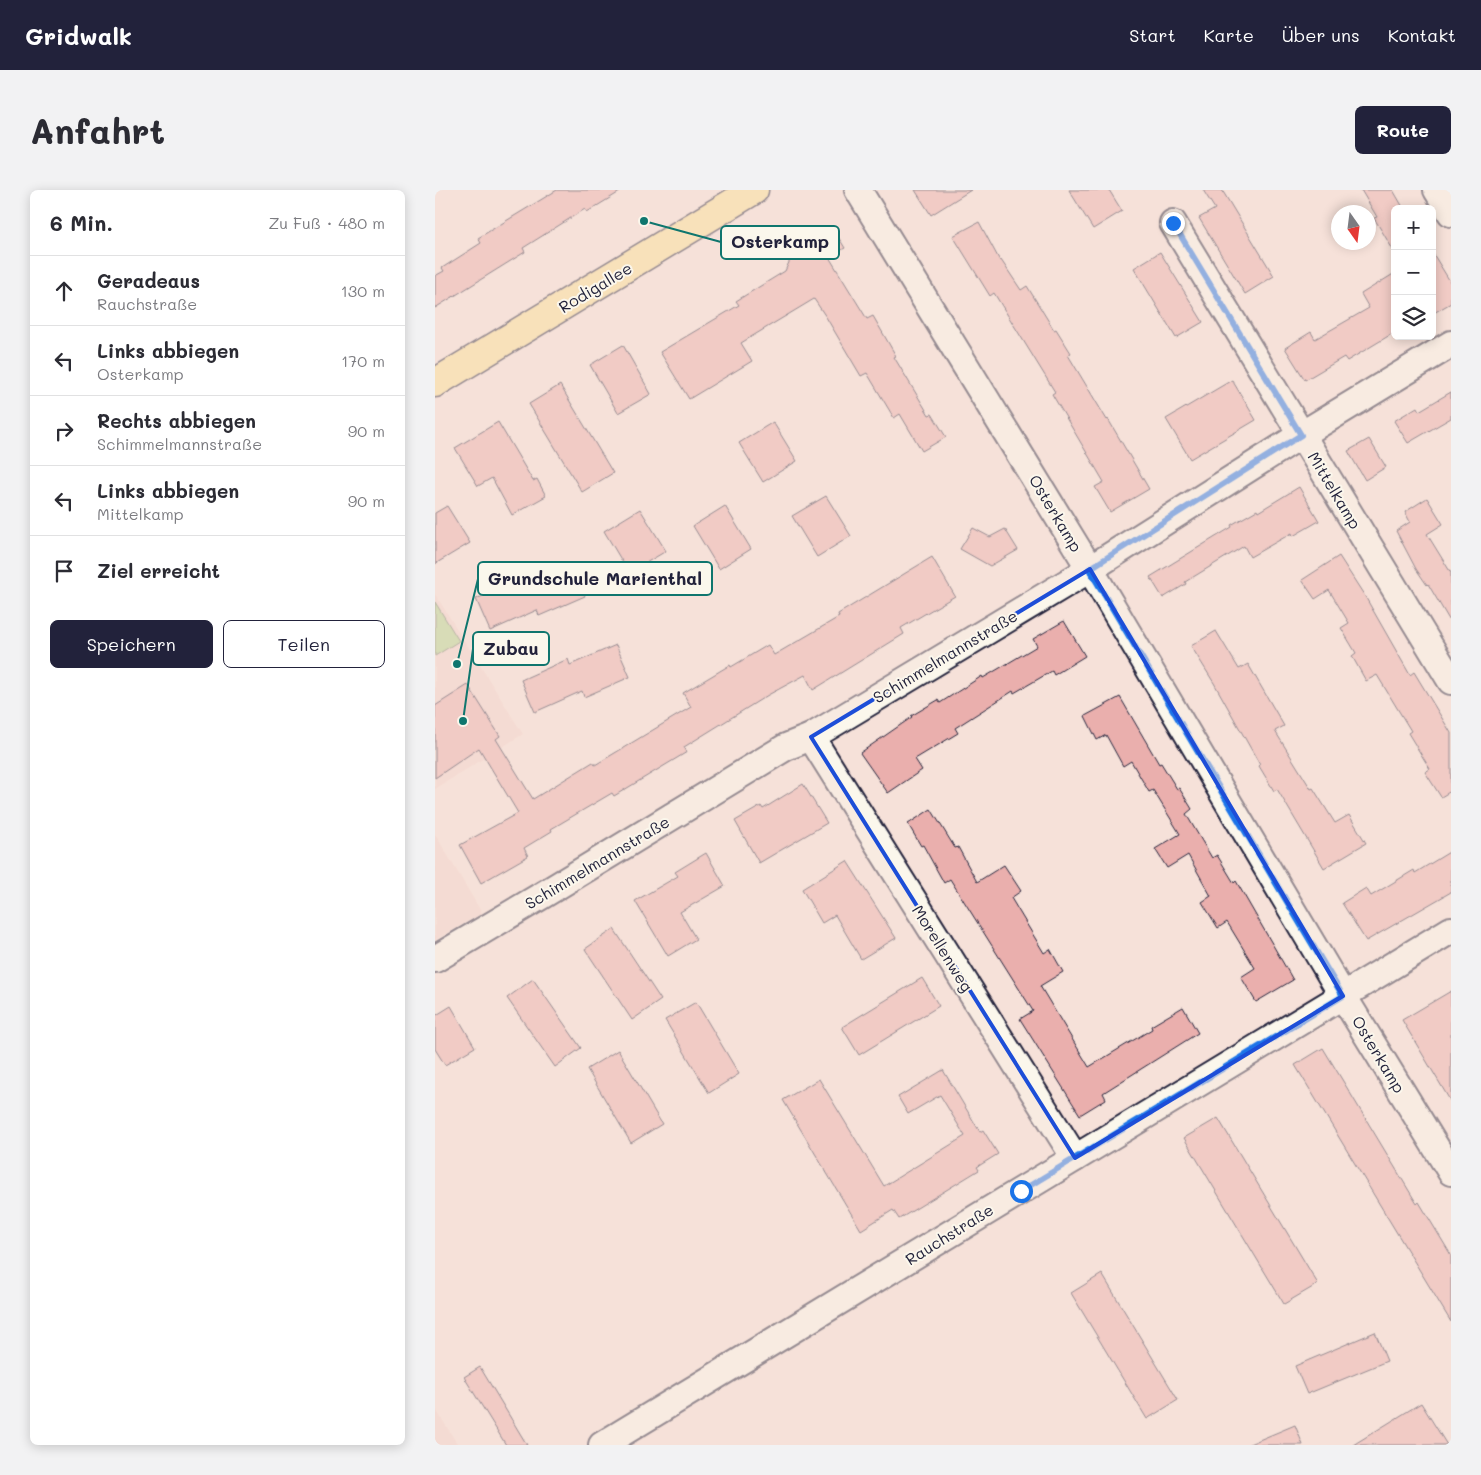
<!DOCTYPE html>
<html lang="de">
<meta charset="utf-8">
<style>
body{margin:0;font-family:Mali,sans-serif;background:#f2f2f3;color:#2b2b33}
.controls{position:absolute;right:15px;top:15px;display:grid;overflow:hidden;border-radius:8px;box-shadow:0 2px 12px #0003}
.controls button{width:45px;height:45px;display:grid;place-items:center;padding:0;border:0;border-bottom:1px solid #e1e1e2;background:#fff;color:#2b2b33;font:25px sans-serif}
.compass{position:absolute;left:896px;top:15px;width:45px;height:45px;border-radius:50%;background:#fff;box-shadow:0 2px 12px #0003;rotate:166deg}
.stop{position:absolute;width:15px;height:15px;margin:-11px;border:4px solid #1a73e8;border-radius:50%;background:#fff}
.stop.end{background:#1a73e8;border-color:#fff;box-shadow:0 1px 5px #0008}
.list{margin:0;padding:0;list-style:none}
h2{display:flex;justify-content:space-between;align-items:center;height:65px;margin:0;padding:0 20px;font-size:21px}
h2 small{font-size:16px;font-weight:400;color:#7c7c81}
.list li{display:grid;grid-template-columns:32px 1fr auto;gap:15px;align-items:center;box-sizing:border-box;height:70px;padding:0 20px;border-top:1px solid #e1e1e2}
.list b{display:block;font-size:19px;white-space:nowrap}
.list p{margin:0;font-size:16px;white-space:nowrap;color:#7c7c81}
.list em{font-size:16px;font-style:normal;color:#7c7c81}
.actions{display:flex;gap:10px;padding:15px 20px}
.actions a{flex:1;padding:11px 0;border:1px solid #22223b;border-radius:8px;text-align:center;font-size:18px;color:#22223b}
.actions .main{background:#22223b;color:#fff}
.icon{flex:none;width:28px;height:28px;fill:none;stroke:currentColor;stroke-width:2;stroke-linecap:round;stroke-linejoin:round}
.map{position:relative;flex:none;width:1016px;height:1255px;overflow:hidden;border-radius:8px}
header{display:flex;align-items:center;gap:30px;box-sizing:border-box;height:70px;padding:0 25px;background:#22223b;color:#fff}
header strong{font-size:24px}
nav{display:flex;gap:28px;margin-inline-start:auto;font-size:18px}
.intro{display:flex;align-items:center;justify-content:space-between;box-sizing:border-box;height:120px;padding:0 30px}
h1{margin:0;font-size:35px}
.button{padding:12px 22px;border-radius:8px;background:#22223b;color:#fff;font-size:18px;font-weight:700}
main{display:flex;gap:30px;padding:0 30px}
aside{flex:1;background:#fff;border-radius:8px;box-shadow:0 2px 12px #0003}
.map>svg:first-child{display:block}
.built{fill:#f2d2cc}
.green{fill:#b4d48e;stroke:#6b7b64}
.building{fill:#eaafad;stroke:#22223b}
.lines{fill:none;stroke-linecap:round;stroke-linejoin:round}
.minor-casing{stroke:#22223b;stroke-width:30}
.major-casing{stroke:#22223b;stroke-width:31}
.minor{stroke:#fbf7ec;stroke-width:26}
.major{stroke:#fadf96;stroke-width:28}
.route{stroke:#1a73e8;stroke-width:6}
.marked{fill:none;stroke:#1d4ed8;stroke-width:4;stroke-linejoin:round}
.labels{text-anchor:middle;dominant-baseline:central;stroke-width:4;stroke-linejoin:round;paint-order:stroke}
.street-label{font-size:16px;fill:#22223b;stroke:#fbf7ec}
.leader{fill:none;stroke:#0f766e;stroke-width:2}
.callout-dot{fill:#0f766e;stroke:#fbf7ec;stroke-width:2}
.callout{fill:#fbf7ec;stroke:#0f766e;stroke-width:2}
.callout-label{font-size:18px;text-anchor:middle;font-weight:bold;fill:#22223b}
</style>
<header>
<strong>Gridwalk</strong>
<nav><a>Start</a><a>Karte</a><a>Über uns</a><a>Kontakt</a></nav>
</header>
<div class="intro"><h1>Anfahrt</h1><a class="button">Route</a></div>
<main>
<aside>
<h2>6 Min.<small>Zu Fuß · 480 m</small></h2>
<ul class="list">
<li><svg class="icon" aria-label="ahead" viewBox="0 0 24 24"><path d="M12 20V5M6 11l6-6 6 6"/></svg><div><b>Geradeaus</b><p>Rauchstraße</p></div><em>130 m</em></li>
<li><svg class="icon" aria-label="left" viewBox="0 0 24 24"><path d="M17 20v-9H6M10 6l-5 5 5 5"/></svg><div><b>Links abbiegen</b><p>Osterkamp</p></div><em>170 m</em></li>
<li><svg class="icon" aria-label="right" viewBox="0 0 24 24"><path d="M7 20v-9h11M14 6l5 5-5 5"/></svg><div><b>Rechts abbiegen</b><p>Schimmelmannstraße</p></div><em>90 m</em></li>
<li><svg class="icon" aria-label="left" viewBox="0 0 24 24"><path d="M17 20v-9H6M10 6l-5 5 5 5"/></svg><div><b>Links abbiegen</b><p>Mittelkamp</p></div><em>90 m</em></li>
<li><svg class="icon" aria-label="arrive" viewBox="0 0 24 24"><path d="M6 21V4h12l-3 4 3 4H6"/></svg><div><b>Ziel erreicht</b></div></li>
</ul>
<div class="actions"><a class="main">Speichern</a><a>Teilen</a></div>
</aside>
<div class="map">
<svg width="1016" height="1255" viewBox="0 0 1016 1255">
<rect width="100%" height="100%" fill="#f6e1d9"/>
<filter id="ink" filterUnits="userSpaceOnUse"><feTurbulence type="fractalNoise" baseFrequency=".02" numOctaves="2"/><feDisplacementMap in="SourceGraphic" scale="10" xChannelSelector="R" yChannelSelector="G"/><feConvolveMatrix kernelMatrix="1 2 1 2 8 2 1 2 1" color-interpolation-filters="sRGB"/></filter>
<g filter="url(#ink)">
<g class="built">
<polygon points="0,404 88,544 0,599"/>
<polygon points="0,644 47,723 0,750"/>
<polygon points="0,1218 23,1255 0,1255"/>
</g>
<polygon class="green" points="0,412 24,451 0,466"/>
<g class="building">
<polygon points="122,0 188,0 152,22 150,19 88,58 90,62 0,118 0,86 9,81 7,78 46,53 43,48"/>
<polygon points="480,0 536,0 496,25"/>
<polygon points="634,0 674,0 687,21 658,39"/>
<polygon points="768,0 787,0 839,86 810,104 764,28 780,19"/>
<polygon points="926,0 958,0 969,19 960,19 960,63 939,28 942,27"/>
<polygon points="544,32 565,71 566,70 586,100 592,96 619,140 621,139 636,163 633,165 672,230 673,229 714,299 675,322 660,297 669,292 617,204 620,202 559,103 555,106 518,46"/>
<polygon points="397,37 410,58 394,67 432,129 438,126 461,166 459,167 494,225 497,224 511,247 487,261 465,224 459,228 432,183 426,186 391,127 379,109 306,153 317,171 254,209 225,162 304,115 301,111 350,81 356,68 364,64 365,57"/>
<polygon points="725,62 768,132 741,148 699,78"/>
<polygon points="997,62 1016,93 1016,113 997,124"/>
<polygon points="960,83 960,142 912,171 909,167 870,190 850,158 876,142 880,149 934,118 926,104"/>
<polygon points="188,155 216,204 183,223 155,175"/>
<polygon points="797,190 821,230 755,269 731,229"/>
<polygon points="125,195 178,283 147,302 94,214"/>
<polygon points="1016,202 1016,228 973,253 959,231 982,217 984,221"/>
<polygon points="63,232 98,291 102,289 111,306 77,325 57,288 43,296 20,258"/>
<polygon points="338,232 362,271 328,292 304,253"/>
<polygon points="934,249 951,277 930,290 913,261"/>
<polygon points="864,297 884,331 858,346 857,343 815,367 809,356 750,392 751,394 728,408 715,387 797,337 796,335 822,320 823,322"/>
<polygon points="391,306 416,346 382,367 357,326"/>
<polygon points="992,308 1008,334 992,344 1016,383 1016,433 993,394 992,395 981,379 961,341 975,332 970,322"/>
<polygon points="12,316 35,353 0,374 0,323"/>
<polygon points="290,316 316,359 284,379 258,336"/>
<polygon points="205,319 231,361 194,383 169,341"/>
<polygon points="538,338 555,347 570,339 583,360 555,376 525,359"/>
<polygon points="904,366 931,408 975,485 979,482 1016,543 1016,601 1006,607 990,582 995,579 973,543 976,541 942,485 931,491 917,466 921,463 906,438 914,433 894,400 880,409 867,390"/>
<polygon points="497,367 520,406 466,438 469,444 378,500 370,485 333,505 249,557 252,562 179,606 177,603 116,639 117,641 89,658 93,666 46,693 25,655 83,623 44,558 0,588 0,516 33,495 65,546 61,549 98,609 158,572 160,575 256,517 248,503 295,475 296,477 333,455 339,465 404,427 403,424"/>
<polygon points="136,374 150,406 104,426 102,420 55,441 41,409 88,388 90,395"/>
<polygon points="629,431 650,466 619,485 617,481 579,503 578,501 520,538 523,543 480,569 487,580 453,603 425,563 477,527 476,526 503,510 505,513 547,486 548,488 602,456 598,449"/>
<polygon points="781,441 804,479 813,474 849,536 840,541 876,599 878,598 900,633 914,625 931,653 889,678 842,599 839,601 824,576 825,575 779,493 756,456"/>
<polygon points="181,455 195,487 149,507 147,501 100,522 86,490 133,469 135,475"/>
<polygon points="685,507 724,574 726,573 742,599 744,598 757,619 751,624 777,668 782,665 799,693 801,691 858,790 821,812 806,787 820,778 792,732 783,738 767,712 776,706 753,665 732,678 720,659 745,644 718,600 714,602 696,571 688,576 671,545 662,550 650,526"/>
<polygon points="368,594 392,633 324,673 300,631 326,616 328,619"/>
<polygon points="496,619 520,658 523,657 542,692 569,675 586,701 576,708 609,763 615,759 628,782 605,796 654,877 717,839 716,836 748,817 763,843 668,903 671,909 645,925 585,829 598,821 515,689 509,693 488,655 486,656 473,634"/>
<polygon points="1016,661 1016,702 931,751 907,713 931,698 936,706 979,680 980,683"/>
<polygon points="271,663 290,696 245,722 261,749 233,766 200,711 243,686 240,682"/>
<polygon points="412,671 461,748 426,769 400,725 387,733 367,699"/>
<polygon points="179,739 226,810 197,830 150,759"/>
<polygon points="487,788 504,816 424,865 407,837"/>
<polygon points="98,789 146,858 120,877 72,808"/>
<polygon points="1016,801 1016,912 967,830"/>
<polygon points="261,812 304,884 274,903 230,830"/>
<polygon points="16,816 40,857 10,875 0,859 0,826"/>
<polygon points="888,858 982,1014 984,1012 1016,1065 1016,1132 860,875"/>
<polygon points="183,860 227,934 196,953 152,879"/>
<polygon points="508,880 545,942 548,940 563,964 542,977 544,980 464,1029 458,1020 426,1040 348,910 384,889 449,996 530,946 505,905 473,924 463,907"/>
<polygon points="783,928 883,1094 849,1114 749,948"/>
<polygon points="667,1084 743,1210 712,1229 636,1103"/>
<polygon points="940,1142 952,1171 872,1204 860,1176"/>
<polygon points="45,1177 92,1255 71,1255 29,1187"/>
<polygon points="986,1213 1012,1255 918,1255"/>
<polygon points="860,1235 868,1255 812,1255"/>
</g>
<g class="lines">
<defs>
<g id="minor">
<polyline points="423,0 655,379 908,806 1016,982"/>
<polyline points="1002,0 1016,23"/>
<polyline points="738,33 1016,491"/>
<polyline points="376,547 640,968"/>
<polyline points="0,769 106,706 351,557 376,547 655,379 866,245 1016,154"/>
<polyline points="167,1255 1016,740"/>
</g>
<polyline id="major" points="0,193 319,0"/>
</defs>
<use href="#minor" class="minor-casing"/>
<use href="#major" class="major-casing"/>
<use href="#minor" class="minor"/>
<use href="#major" class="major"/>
</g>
</g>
<g class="lines" filter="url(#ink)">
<polyline class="route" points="586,1001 908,806 654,379 866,245 738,33"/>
</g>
<path d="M0 0H1016V1255H0ZM 655,379 L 908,806 L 640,968 L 376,547 Z" fill="#f6e1d9" fill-opacity=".55" fill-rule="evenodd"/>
<path class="marked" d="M 655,379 L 908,806 L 640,968 L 376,547 Z"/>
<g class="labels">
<g class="street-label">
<text transform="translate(160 97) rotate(-31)">Rodigallee</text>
<text transform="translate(900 300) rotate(59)">Mittelkamp</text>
<text transform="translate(621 323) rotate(59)">Osterkamp</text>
<text transform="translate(510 466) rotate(-31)">Schimmelmannstraße</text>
<text transform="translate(162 672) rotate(-31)">Schimmelmannstraße</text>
<text transform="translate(508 758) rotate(58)">Morellenweg</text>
<text transform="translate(944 864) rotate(59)">Osterkamp</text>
<text transform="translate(514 1044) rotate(-32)">Rauchstraße</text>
</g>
</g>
<path class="leader" d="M209 31L286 52M22 474L43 389M28 531L38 459"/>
<g class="callout-dot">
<circle cx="209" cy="31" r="5"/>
<circle cx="22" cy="474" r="5"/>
<circle cx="28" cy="531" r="5"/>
</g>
<g class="callout">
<rect x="286" y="36" width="118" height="33" rx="5"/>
<rect x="43" y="372" width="234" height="33" rx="5"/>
<rect x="38" y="442" width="76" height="33" rx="5"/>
</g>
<g class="callout-label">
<text x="345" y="58">Osterkamp</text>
<text x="160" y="395">Grundschule Marienthal</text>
<text x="76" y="465">Zubau</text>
</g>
</svg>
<div class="controls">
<button>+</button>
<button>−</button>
<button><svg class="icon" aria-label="layers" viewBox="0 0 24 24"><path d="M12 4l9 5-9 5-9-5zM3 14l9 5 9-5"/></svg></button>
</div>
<svg class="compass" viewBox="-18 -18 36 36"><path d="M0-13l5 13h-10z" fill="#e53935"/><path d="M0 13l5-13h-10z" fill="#7c7c81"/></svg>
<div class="stop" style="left:586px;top:1001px"></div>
<div class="stop end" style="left:738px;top:33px"></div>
</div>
</main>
